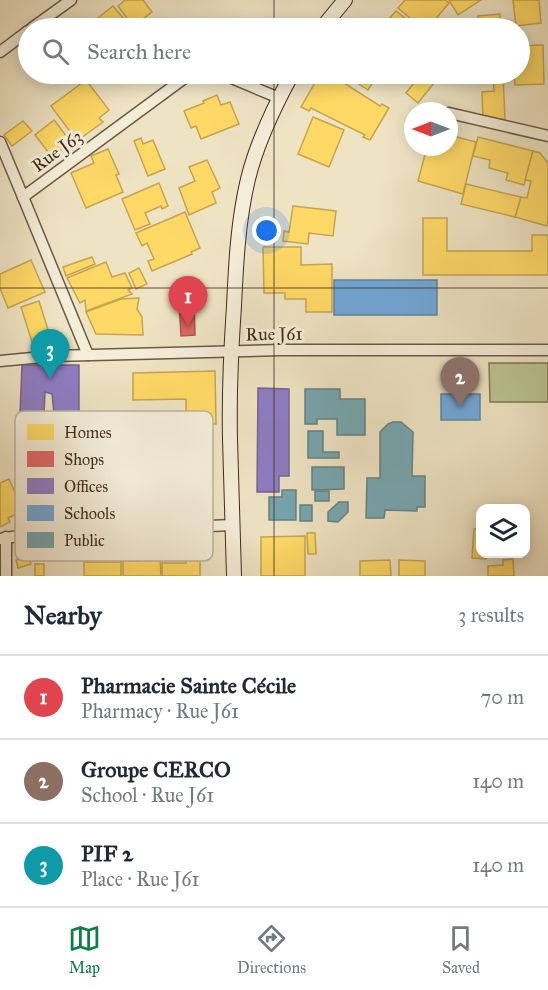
<!DOCTYPE html>
<meta charset="utf-8">
<style>
body{margin:0;font-family:"IM FELL Great Primer",serif;background:#f2f2f3;color:#1f2937}
.controls{position:absolute;right:18px;bottom:18px;display:grid;overflow:hidden;border-radius:12px;box-shadow:0 3px 15px #0003}
.controls button{width:54px;height:54px;display:grid;place-items:center;padding:0;border:0;border-bottom:2px solid #e0e1e3;background:#fff;color:#1f2937;font:30px sans-serif}
.compass{position:absolute;left:404px;top:102px;width:54px;height:54px;border-radius:50%;background:#fff;box-shadow:0 3px 15px #0003;rotate:270deg}
.you{position:absolute;left:267px;top:231px;width:21px;height:21px;margin:-15px;border:4px solid #fff;border-radius:50%;background:#1a73e8;box-shadow:0 0 0 9px #1a73e833}
.badge{display:grid;place-items:center;width:39px;height:39px;border-radius:50%;background:#0b8043;color:#fff;font-size:20px;font-weight:700}
.pin{position:absolute;translate:-50% -50px;filter:drop-shadow(0 2px 3px #0008)}
.pin::after{content:'';position:absolute;top:32px;width:21px;height:18px;background:inherit;clip-path:polygon(0 0,100% 0,50% 100%)}
.list{margin:0;padding:0;list-style:none}
h2{display:flex;justify-content:space-between;align-items:center;height:78px;margin:0;padding:0 24px;font-size:26px}
h2 small{font-size:20px;font-weight:400;color:#747a83}
.list li{display:grid;grid-template-columns:39px 1fr auto;gap:18px;align-items:center;box-sizing:border-box;height:84px;padding:0 24px;border-top:2px solid #e0e1e3}
.list b{display:block;font-size:22px;white-space:nowrap}
.list p{margin:0;font-size:20px;white-space:nowrap;color:#747a83}
.list em{font-size:20px;font-style:normal;color:#747a83}
.icon{flex:none;width:33px;height:33px;fill:none;stroke:currentColor;stroke-width:2;stroke-linecap:round;stroke-linejoin:round}
.map{position:relative;flex:none;width:548px;height:576px;overflow:hidden}
.search{position:absolute;background:#fff;box-shadow:0 3px 15px #0003;left:18px;right:18px;top:18px;height:66px;display:flex;align-items:center;gap:15px;box-sizing:border-box;padding:0 21px;border-radius:33px;color:#747a83;font-size:22px}
.sheet{height:330px;background:#fff}
nav{display:flex;justify-content:space-around;align-items:center;box-sizing:border-box;height:84px;border-top:2px solid #e0e1e3;background:#fff;font-size:16px;color:#747a83}
nav a{display:grid;justify-items:center;gap:3px}
nav .on{color:#0b8043}
.map>svg:first-child{display:block}
.green{fill:#bcc391;stroke:#7e7856;stroke-width:1.5}
.homes{fill:#ffd966;stroke:#c5a550;stroke-width:1.5}
.shops{fill:#e06666;stroke:#b05550;stroke-width:1.5}
.offices{fill:#8e7cc3;stroke:#766491;stroke-width:1.5}
.schools{fill:#6fa8dc;stroke:#6183a2;stroke-width:1.5}
.public{fill:#76a5af;stroke:#668183;stroke-width:1.5}
.lines{fill:none;stroke-linecap:round;stroke-linejoin:round}
.minor-casing{stroke:#6b5a45;stroke-width:13}
.secondary-casing{stroke:#3f2c1b;stroke-width:16}
.minor{stroke:#f4edd8;stroke-width:10}
.secondary{stroke:#f4edd8;stroke-width:14}
.grid{fill:none;stroke:#3f2c1b;stroke-width:1.5;stroke-opacity:0.55}
.labels{text-anchor:middle;dominant-baseline:central;stroke-width:6;stroke-linejoin:round;paint-order:stroke}
.street-label{font-size:18px;fill:#3f2c1b;stroke:#f4edd8}
.key{fill:#f4edd8;stroke:#beb39f;stroke-width:1.5}
.key-label{font-size:16px;fill:#3f2c1b}
</style>
<div class="map">
<svg width="548" height="576" viewBox="0 0 548 576">
<rect width="100%" height="100%" fill="#eee3c3"/>
<filter id="stains"><feTurbulence type="fractalNoise" baseFrequency=".00333" numOctaves="4"/><feColorMatrix values="0 0 0 0 .2 0 0 0 0 .09 0 0 0 0 .02 0 0 0 .5 -.17"/></filter>
<radialGradient id="worn" r=".72"><stop offset=".6" stop-color="#630" stop-opacity="0"/><stop offset="1" stop-color="#630" stop-opacity=".3"/></radialGradient>
<polygon class="green" points="489,363 548,363 548,402 490,402"/>
<g class="homes">
<polygon points="125,0 143,0 152,12 133,26 118,6"/>
<polygon points="405,0 445,0 449,3 428,28 422,28 398,8"/>
<polygon points="449,0 481,0 458,15"/>
<polygon points="513,0 539,0 541,23 516,26"/>
<polygon points="113,6 129,25 125,28 90,28 88,26"/>
<polygon points="396,11 417,28 381,28"/>
<polygon points="500,14 500,28 479,28 478,16"/>
<polygon points="199,19 207,28 188,28"/>
<polygon points="543,45 544,84 515,85 514,74 520,74 520,46"/>
<polygon points="320,74 330,74 380,106 382,104 389,108 370,140 363,137 365,135 311,108 309,111 301,107"/>
<polygon points="357,74 388,74 383,81 377,76 368,90 353,80"/>
<polygon points="421,74 435,74 439,77 418,103 406,93"/>
<polygon points="481,74 503,74 505,119 483,120 482,92 494,91 493,77 481,78"/>
<polygon points="86,80 109,110 99,118 103,122 77,141 51,106"/>
<polygon points="217,95 221,105 230,102 239,124 201,139 196,126 191,128 184,111 204,103 203,101"/>
<polygon points="313,117 344,130 329,167 298,154"/>
<polygon points="54,120 71,142 52,157 35,135"/>
<polygon points="23,121 32,131 12,146 4,135"/>
<polygon points="449,135 476,142 463,194 418,181 427,147 449,147"/>
<polygon points="478,137 533,151 524,185 506,180 508,173 489,168 490,160 473,156"/>
<polygon points="141,138 143,144 153,140 165,169 148,176 134,141"/>
<polygon points="108,149 119,174 116,175 123,192 86,208 71,173 94,163 91,156"/>
<polygon points="533,151 540,153 548,163 548,220 547,226 515,217 521,197 527,198 531,181 525,180"/>
<polygon points="207,160 220,188 212,192 216,203 189,215 179,188 195,181 189,167"/>
<polygon points="159,183 168,206 162,209 161,206 145,213 150,224 135,230 122,199"/>
<polygon points="466,184 521,197 515,217 461,204"/>
<polygon points="293,206 336,211 333,236 309,233 308,244 283,241 284,231 289,232"/>
<polygon points="185,212 200,248 191,252 192,254 152,271 148,261 154,259 147,243 142,246 136,233"/>
<polygon points="423,218 447,218 447,251 532,251 532,235 548,235 548,275 423,275"/>
<polygon points="263,247 301,247 301,265 332,264 332,312 306,312 306,299 285,299 285,293 264,293"/>
<polygon points="92,257 95,264 66,276 63,267"/>
<polygon points="31,260 45,292 8,308 0,288 0,274"/>
<polygon points="106,262 112,277 125,273 132,288 128,290 132,294 86,311 85,300 80,303 67,278"/>
<polygon points="139,268 147,284 136,289 129,273"/>
<polygon points="139,298 137,309 142,317 143,335 96,334 86,312 121,299"/>
<polygon points="39,301 50,336 32,342 21,307"/>
<polygon points="215,371 216,424 186,424 186,399 133,400 133,373"/>
<polygon points="9,479 23,511 8,518 10,522 0,527 0,483"/>
<polygon points="474,529 480,529 480,554 486,554 486,559 472,558"/>
<polygon points="307,533 315,533 316,554 308,554"/>
<polygon points="305,536 305,576 261,576 261,537"/>
<polygon points="160,556 161,576 123,576 123,557 129,557 129,561 140,561 140,557"/>
<polygon points="29,557 31,564 18,568 16,560"/>
<polygon points="513,559 514,576 488,576 488,566 503,565 503,560"/>
<polygon points="186,560 200,560 200,576 162,576 162,563 186,563"/>
<polygon points="390,560 391,576 360,576 360,561"/>
<polygon points="399,560 425,561 425,576 399,576"/>
<rect x="84" y="562" width="37" height="14"/>
<rect x="35" y="564" width="9" height="12"/>
</g>
<polygon class="shops" points="179,299 194,299 195,335 181,336"/>
<g class="offices">
<polygon points="22,365 79,365 79,412 54,414 52,394 45,392 44,413 20,414"/>
<polygon points="258,388 289,389 289,476 279,476 279,492 257,492"/>
</g>
<g class="schools">
<rect x="334" y="280" width="103" height="35"/>
<rect x="441" y="394" width="39" height="26"/>
</g>
<g class="public">
<polygon points="305,389 340,389 340,399 365,399 365,435 337,435 337,419 317,419 317,424 305,424"/>
<polygon points="393,422 401,422 413,432 412,476 425,476 425,507 417,507 417,511 385,510 384,518 366,518 367,478 380,478 380,432 388,424"/>
<polygon points="308,431 323,431 323,452 339,452 339,458 308,458"/>
<polygon points="312,467 344,467 344,489 312,490"/>
<polygon points="282,490 296,490 296,520 269,520 269,497 282,497"/>
<rect x="315" y="491" width="14" height="10"/>
<polygon points="339,502 348,502 348,512 338,522 328,521 328,512"/>
<rect x="300" y="505" width="12" height="16"/>
</g>
<g class="lines">
<defs>
<g id="minor">
<polyline points="32,28 71,0"/>
<polyline points="0,52 28,31"/>
<polyline points="222,74 279,98"/>
<polyline points="440,111 441,111"/>
<polyline points="449,113 548,136"/>
<polyline points="0,142 23,197"/>
<polyline points="88,355 23,197 190,74"/>
<polyline points="0,361 53,356 281,350 548,350"/>
<polyline points="6,537 6,576"/>
<polyline points="0,539 35,533 233,525"/>
</g>
<g id="secondary">
<polyline points="322,28 345,0"/>
<path d="M 234,576 C 233,530 231,484 230,439 C 229,394 231,350 234,306 C 236,263 238,221 248,179 C 257,142 274,107 292,74"/>
</g>
</defs>
<use href="#minor" class="minor-casing"/>
<use href="#secondary" class="secondary-casing"/>
<use href="#minor" class="minor"/>
<use href="#secondary" class="secondary"/>
</g>
<path class="grid" d="M 274,0 L 274,28M 274,74 L 274,576M 0,288 L 548,288"/>
<g class="labels">
<g class="street-label">
<text transform="translate(57 151) rotate(-36)">Rue J63</text>
<text transform="translate(274 334) rotate(-1)">Rue J61</text>
</g>
</g>
<rect x="15" y="411" width="198" height="150" rx="9" class="key"/>
<rect x="27" y="424" width="27" height="16" fill="#ffd966"/>
<rect x="27" y="451" width="27" height="16" fill="#e06666"/>
<rect x="27" y="478" width="27" height="16" fill="#8e7cc3"/>
<rect x="27" y="505" width="27" height="16" fill="#6fa8dc"/>
<rect x="27" y="532" width="27" height="16" fill="#76a5af"/>
<g class="key-label">
<text x="64" y="438">Homes</text>
<text x="64" y="465">Shops</text>
<text x="64" y="492">Offices</text>
<text x="64" y="519">Schools</text>
<text x="64" y="546">Public</text>
</g>
<rect width="100%" height="100%" filter="url(#stains)"/>
<rect width="100%" height="100%" fill="url(#worn)"/>
</svg>
<div class="controls">
<button><svg class="icon" aria-label="layers" viewBox="0 0 24 24"><path d="M12 4l9 5-9 5-9-5zM3 14l9 5 9-5"/></svg></button>
</div>
<svg class="compass" viewBox="-18 -18 36 36"><path d="M0-13l5 13h-10z" fill="#e53935"/><path d="M0 13l5-13h-10z" fill="#747a83"/></svg>
<div class="you"></div>
<div class="pin badge" style="left:188px;top:326px;background:#e0444e">1</div>
<div class="pin badge" style="left:460px;top:407px;background:#8d6e63">2</div>
<div class="pin badge" style="left:50px;top:379px;background:#0f9aa8">3</div>
<div class="search"><svg class="icon" aria-label="search" viewBox="0 0 24 24"><circle cx="10" cy="10" r="6"/><path d="M15 15l6 6"/></svg>Search here</div>
</div>
<section class="sheet">
<h2>Nearby<small>3 results</small></h2>
<ul class="list">
<li><span class="badge" style="background:#e0444e">1</span><div><b>Pharmacie Sainte Cécile</b><p>Pharmacy · Rue J61</p></div><em>70 m</em></li>
<li><span class="badge" style="background:#8d6e63">2</span><div><b>Groupe CERCO</b><p>School · Rue J61</p></div><em>140 m</em></li>
<li><span class="badge" style="background:#0f9aa8">3</span><div><b>PIF 2</b><p>Place · Rue J61</p></div><em>140 m</em></li>
</ul>
</section>
<nav>
<a class="on"><svg class="icon" aria-label="map" viewBox="0 0 24 24"><path d="M3 6l6-2 6 2 6-2v14l-6 2-6-2-6 2zM9 4v14M15 6v14"/></svg>Map</a>
<a><svg class="icon" aria-label="directions" viewBox="0 0 24 24"><path d="M12 3l9 9-9 9-9-9zM9 14v-3h6M13 9l2 2-2 2"/></svg>Directions</a>
<a><svg class="icon" aria-label="saved" viewBox="0 0 24 24"><path d="M7 4h10v16l-5-4-5 4z"/></svg>Saved</a>
</nav>
